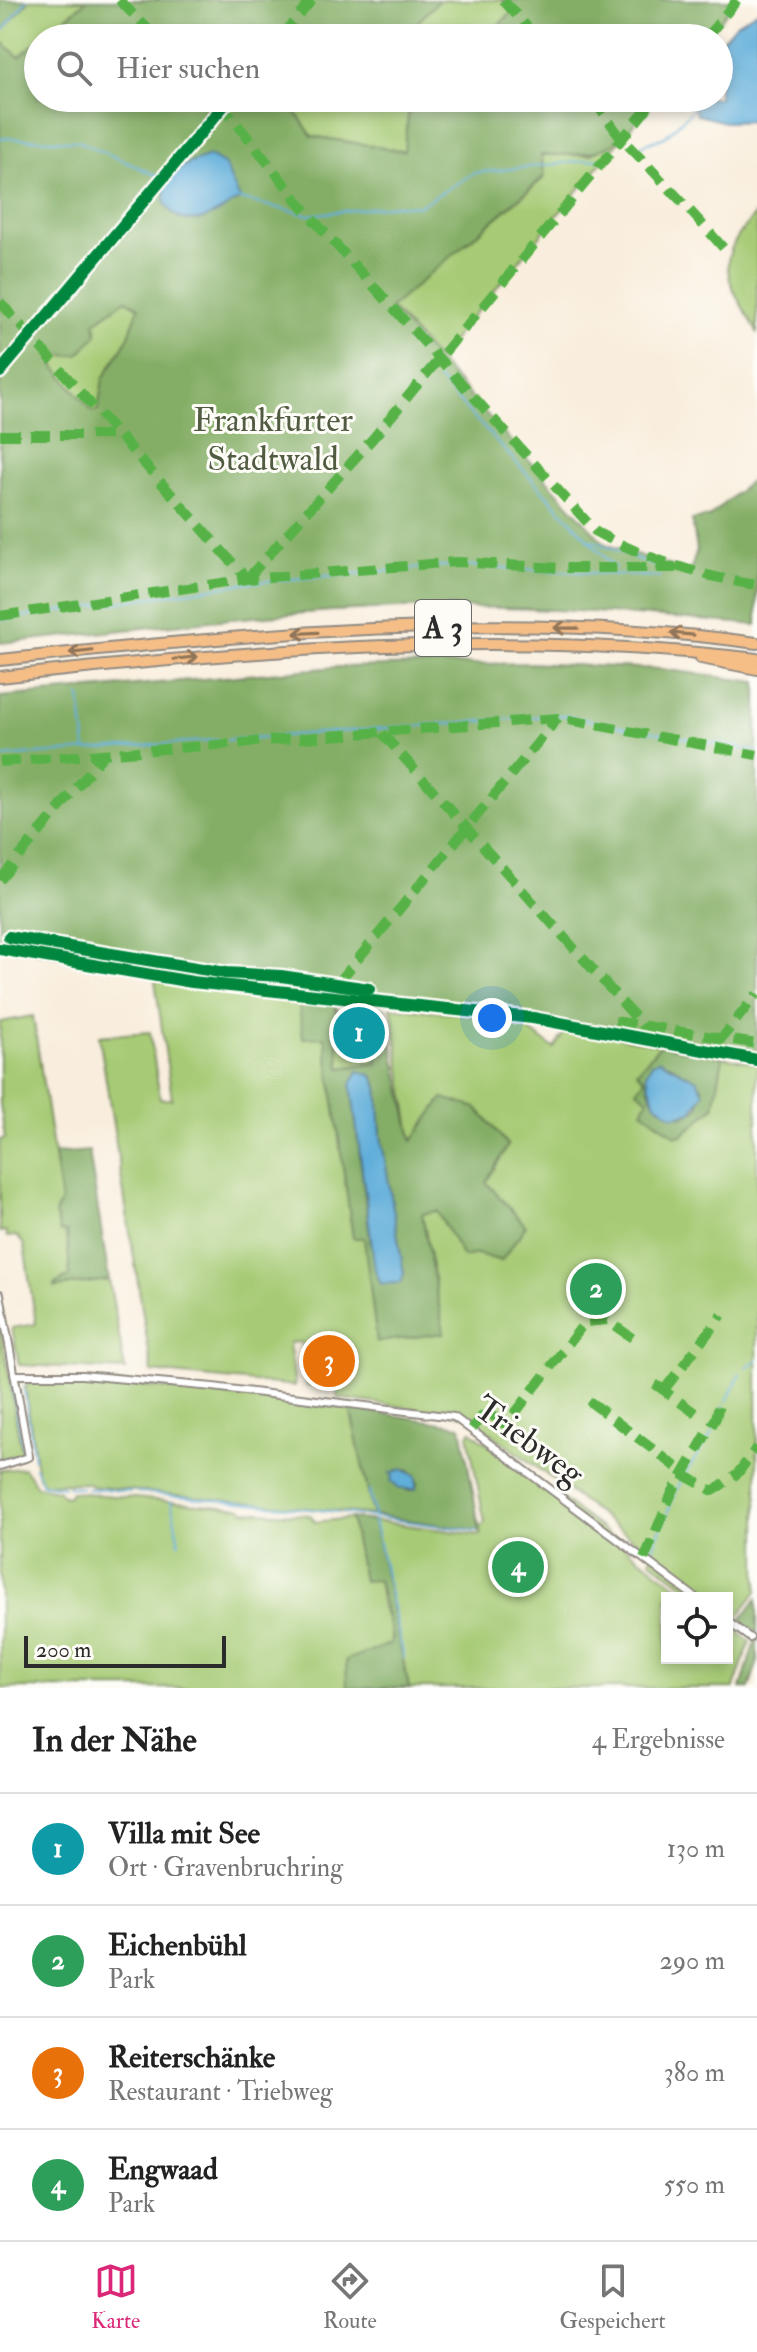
<!DOCTYPE html>
<html lang="de">
<meta charset="utf-8">
<style>
body{margin:0;font-family:"IM FELL Double Pica",serif;background:#f2f2f2;color:#222}
.controls{position:absolute;right:24px;bottom:24px;display:grid;overflow:hidden;border-radius:0px;box-shadow:0 4px 12px #0003}
.controls button{width:72px;height:72px;display:grid;place-items:center;padding:0;border:0;border-bottom:2px solid #e0e0e0;background:#fff;color:#222;font:40px sans-serif}
.scale{position:absolute;left:24px;bottom:20px;width:202px;box-sizing:border-box;padding-left:8px;border:4px solid #2b2b2b;border-top:0;font-size:22px;line-height:28px;white-space:nowrap;color:#2b2b2b;-webkit-text-stroke:6px #fdfcf7;paint-order:stroke}
.you{position:absolute;left:492px;top:1018px;width:28px;height:28px;margin:-20px;border:6px solid #fff;border-radius:50%;background:#1a73e8;box-shadow:0 0 0 12px #1a73e833}
.badge{display:grid;place-items:center;width:52px;height:52px;border-radius:50%;background:#db2777;color:#fff;font-size:26px;font-weight:700}
.pin{position:absolute;translate:-50% -50%;border:4px solid #fff;box-shadow:0 2px 8px #0006}
.list{margin:0;padding:0;list-style:none}
h2{display:flex;justify-content:space-between;align-items:center;height:104px;margin:0;padding:0 32px;font-size:34px}
h2 small{font-size:26px;font-weight:400;color:#767676}
.list li{display:grid;grid-template-columns:52px 1fr auto;gap:24px;align-items:center;box-sizing:border-box;height:112px;padding:0 32px;border-top:2px solid #e0e0e0}
.list b{display:block;font-size:30px;white-space:nowrap}
.list p{margin:0;font-size:26px;white-space:nowrap;color:#767676}
.list em{font-size:26px;font-style:normal;color:#767676}
.icon{flex:none;width:44px;height:44px;fill:none;stroke:currentColor;stroke-width:2;stroke-linecap:round;stroke-linejoin:round}
.map{position:relative;flex:none;width:757px;height:1688px;overflow:hidden}
.search{position:absolute;background:#fff;box-shadow:0 4px 12px #0003;left:24px;right:24px;top:24px;height:88px;display:flex;align-items:center;gap:20px;box-sizing:border-box;padding:0 28px;border-radius:44px;color:#767676;font-size:30px}
.sheet{height:552px;background:#fff}
nav{display:flex;justify-content:space-around;align-items:center;box-sizing:border-box;height:112px;border-top:2px solid #e0e0e0;background:#fff;font-size:22px;color:#767676}
nav a{display:grid;justify-items:center;gap:4px}
nav .on{color:#db2777}
.map>svg:first-child{display:block}
.green{fill:#a6ca74;stroke:#687a50;stroke-width:2}
.forest{fill:#84ae66;stroke:#586c48;stroke-width:2;fill-rule:evenodd}
.water{fill:#61aeda;stroke:#466c82;stroke-width:2}
.lines{fill:none;stroke-linecap:round;stroke-linejoin:round}
.stream{stroke:#61aeda;stroke-width:2}
.minor-casing{stroke:#928c84;stroke-width:10}
.tertiary-casing{stroke:#928c84;stroke-width:11}
.motorway-casing{stroke:#928c84;stroke-width:14}
.minor{stroke:#fff;stroke-width:6}
.tertiary{stroke:#fff;stroke-width:7}
.motorway{stroke:#f6be87;stroke-width:10}
.quiet{stroke:#56b246;stroke-width:10;stroke-dasharray:20 10;stroke-linecap:butt}
.cycleway-casing{stroke:#fdfcf7;stroke-width:17}
.cycleway{stroke:#00873e;stroke-width:12}
.oneway{stroke:#907459}
.labels{text-anchor:middle;dominant-baseline:central;stroke-width:6;stroke-linejoin:round;paint-order:stroke}
.shield{fill:#fdfcf7;stroke:#6a6a68;stroke-width:2}
.shield-label{font-size:32px;font-weight:bold;fill:#2b2b2b}
.park-label{font-size:34px;fill:#505b41;stroke:#fdfcf7}
.street-label{font-size:34px;fill:#2b2b2b;stroke:#fdfcf7}
</style>
<div class="map">
<svg width="757" height="1688" viewBox="0 0 757 1688">
<rect width="100%" height="100%" fill="#fdfcf7"/>
<filter id="ink" filterUnits="userSpaceOnUse"><feTurbulence type="fractalNoise" baseFrequency=".0125" numOctaves="2"/><feDisplacementMap in="SourceGraphic" scale="16" xChannelSelector="R" yChannelSelector="G"/><feConvolveMatrix kernelMatrix="1 2 1 2 8 2 1 2 1" color-interpolation-filters="sRGB"/></filter>
<filter id="wash" filterUnits="userSpaceOnUse"><feTurbulence type="fractalNoise" baseFrequency=".006" numOctaves="4" result="noise"/><feDisplacementMap in="SourceGraphic" scale="32" xChannelSelector="R" yChannelSelector="G"/><feGaussianBlur stdDeviation="1.8" result="paint"/><feColorMatrix in="noise" values="0 0 0 0 0 0 0 0 0 0 0 0 0 0 0 0 0 1.4 0 .05"/><feComposite in="paint" operator="in"/></filter>
<g filter="url(#wash)">
<rect width="100%" height="100%" fill="#f9eedd"/>
<g class="green">
<polygon points="29,0 87,0 19,57 0,40 0,34"/>
<polygon points="439,0 502,0 512,12 486,38 402,38"/>
<polygon points="286,98 410,98 405,151 312,136"/>
<polygon points="622,138 437,359 390,307 545,177 541,155 590,155"/>
<path d="M 757,213 L 757,332 C 727,279 710,263 757,213 Z"/>
<path d="M 126,300 L 140,307 L 128,338 L 103,380 L 98,410 L 92,411 L 54,366 C 58,349 108,308 126,300 Z"/>
<polygon points="155,981 298,996 325,1036 353,1238 364,1238 377,1342 444,1333 422,1214 437,1210 463,1257 478,1254 486,1182 508,1145 477,1108 447,1101 412,1142 391,1007 513,1019 554,1048 568,1027 660,1045 637,1072 645,1079 648,1099 682,1135 714,1107 723,1057 757,1063 757,1591 737,1618 733,1621 727,1617 727,1598 702,1598 650,1560 653,1554 468,1416 338,1398 337,1386 307,1386 301,1342 289,1343 295,1386 152,1372 99,1036 150,1032 160,1099 172,1099"/>
<polygon points="335,1001 342,1023 345,1019 369,1018 378,1063 340,1068"/>
<path d="M 33,1016 L 61,1202 L 56,1210 C 67,1233 70,1251 70,1276 L 55,1284 L 56,1287 L 109,1280 L 125,1370 L 19,1365 L 12,1328 L 36,1324 L 24,1245 L 17,1236 L 7,1237 L 6,1231 L 0,1232 L 0,1140 L 5,1138 L 0,1104 L 0,1022 Z"/>
<polygon points="0,1320 22,1455 0,1458"/>
<polygon points="42,1381 102,1382 350,1408 373,1515 90,1486 89,1483 44,1484 38,1477 25,1387 30,1382"/>
<polygon points="471,1431 693,1598 667,1598 667,1658 727,1658 727,1624 750,1641 734,1688 409,1688 374,1521 481,1535 479,1526 485,1523 468,1435"/>
<polygon points="24,1468 37,1486 59,1491 62,1496 68,1497 71,1492 242,1508 244,1511 310,1515 314,1522 351,1518 363,1580 378,1580 382,1607 392,1631 390,1644 347,1660 347,1688 0,1688 0,1470"/>
</g>
<g class="forest">
<polygon points="0,0 29,0 0,34"/>
<polygon points="87,0 439,0 402,38 42,38"/>
<polygon points="502,0 737,0 706,38 486,38 512,12"/>
<path d="M 0,40 L 19,57 L 38,41 L 38,98 L 286,98 L 312,136 L 404,151 L 410,98 L 656,98 C 613,150 610,156 541,155 L 545,176 L 390,308 L 605,544 L 690,572 L 697,550 L 692,520 L 709,517 L 757,475 L 757,625 C 630,614 503,603 375,609 C 250,614 125,631 0,643 ZM 126,300 L 139,307 L 128,338 L 103,379 L 98,410 L 92,411 L 54,366 L 56,356 L 78,355 L 97,335 L 95,322 Z"/>
<polygon points="528,663 661,669 757,682 757,1057 499,1011 164,974 0,946 0,697 337,667"/>
<path d="M 298,996 L 335,1001 L 340,1068 L 377,1063 L 365,1004 L 386,1009 L 387,1014 L 383,1016 L 386,1033 L 390,1033 L 412,1141 L 443,1098 L 477,1108 L 508,1145 L 486,1182 L 526,1226 L 501,1261 L 478,1254 L 463,1257 L 437,1211 L 422,1214 L 444,1333 L 377,1342 L 364,1238 L 353,1238 L 325,1037 L 303,1038 ZM 358,1071 L 373,1076 L 378,1087 L 381,1136 L 404,1274 L 371,1247 L 351,1084 Z"/>
<path d="M 660,1045 L 723,1057 L 714,1107 L 682,1135 L 676,1136 L 642,1111 L 648,1099 L 637,1090 L 645,1079 L 637,1072 ZM 652,1063 L 670,1064 L 703,1088 L 698,1108 L 683,1117 L 659,1107 C 649,1094 642,1077 652,1063 Z"/>
<polygon points="89,1151 109,1280 55,1287 55,1284 70,1276 67,1232 60,1232 55,1214 61,1201 54,1154"/>
<path d="M 350,1408 L 461,1426 L 480,1531 L 373,1515 ZM 396,1470 L 409,1470 L 418,1483 L 415,1489 L 408,1491 L 393,1477 Z"/>
<polygon points="351,1518 374,1521 409,1688 347,1688 346,1660 390,1644 392,1638 378,1580 363,1581"/>
<polygon points="757,1599 757,1632 740,1621"/>
<polygon points="757,1634 757,1664 749,1688 741,1688"/>
</g>
<g class="water">
<polygon points="757,11 757,121 725,122 697,115 689,98 719,98 719,43 736,24"/>
<path d="M 209,156 L 224,164 L 240,199 C 217,214 183,237 165,202 L 165,179 L 187,164 Z"/>
<polygon points="659,1060 697,1080 704,1093 692,1112 673,1116 656,1104 646,1074 652,1063"/>
<polygon points="358,1071 373,1076 378,1087 381,1136 404,1274 401,1283 381,1284 375,1270 351,1084"/>
<polygon points="402,1469 416,1476 416,1489 399,1489 391,1481 393,1475 390,1473"/>
</g>
<g class="lines">
<g class="stream">
<polyline points="0,35 27,0"/>
<polyline points="0,138 78,141 167,180"/>
<polyline points="634,148 665,137 692,110"/>
<polyline points="239,199 309,215 395,205 419,206 474,173 601,159"/>
<polyline points="438,379 615,568"/>
<polyline points="591,540 660,568"/>
<polyline points="0,620 246,583 456,565 660,577"/>
<polyline points="80,696 86,750"/>
<polyline points="227,740 561,715 757,751"/>
<polyline points="0,757 218,740"/>
<polyline points="745,1368 757,1360"/>
<polyline points="12,1383 23,1448"/>
<polyline points="24,1388 34,1459"/>
<polyline points="727,1401 740,1374"/>
<polyline points="721,1416 724,1406"/>
<polyline points="0,1460 16,1457"/>
<polyline points="35,1467 42,1484 64,1487"/>
<polyline points="685,1474 720,1421"/>
<polyline points="69,1487 82,1488"/>
<polyline points="87,1489 110,1490"/>
<polyline points="113,1490 131,1492"/>
<polyline points="369,1491 374,1515"/>
<polyline points="136,1492 338,1512"/>
<polyline points="171,1501 179,1543"/>
<polyline points="343,1513 477,1531"/>
<polyline points="374,1520 404,1658"/>
<polyline points="651,1552 682,1478"/>
</g>
</g>
</g>
<g filter="url(#ink)">
<g class="lines">
<defs>
<g id="minor">
<polyline points="0,1294 29,1457 0,1466"/>
<polyline points="16,1375 82,1375 213,1387 454,1417 696,1598"/>
<polyline points="727,1621 750,1638"/>
</g>
<polyline id="tertiary" points="0,949 192,982 533,1018 757,1060"/>
<g id="motorway">
<polyline points="701,658 757,669"/>
<path d="M 0,660 C 250,634 507,608 757,643"/>
<path d="M 0,677 C 252,649 505,629 757,659"/>
</g>
</defs>
<use href="#minor" class="minor-casing"/>
<use href="#tertiary" class="tertiary-casing"/>
<use href="#motorway" class="motorway-casing"/>
<use href="#minor" class="minor"/>
<use href="#tertiary" class="tertiary"/>
<use href="#motorway" class="motorway"/>
<g class="quiet">
<polyline points="119,0 157,38"/>
<polyline points="503,0 537,38"/>
<polyline points="280,38 312,0"/>
<polyline points="706,38 737,0"/>
<path d="M 591,98 C 604,112 613,129 625,142 C 660,178 693,213 726,251"/>
<path d="M 219,101 L 309,215 L 596,532 C 644,558 703,577 757,585"/>
<polyline points="0,302 247,579"/>
<polyline points="0,435 115,435"/>
<polyline points="247,579 375,436 656,98"/>
<polyline points="0,616 247,579 456,562 560,568 680,568"/>
<polyline points="382,733 645,1028"/>
<polyline points="0,762 558,718 757,755"/>
<polyline points="0,880 105,753"/>
<polyline points="338,983 558,718"/>
<polyline points="615,1021 757,1044"/>
<polyline points="717,1044 757,994"/>
<polyline points="655,1384 702,1418"/>
<polyline points="664,1390 722,1315"/>
<polyline points="589,1401 683,1472"/>
<polyline points="472,1429 486,1411 506,1425 585,1322 607,1320 635,1340"/>
<polyline points="682,1474 713,1491 738,1473 757,1447"/>
<polyline points="644,1559 672,1493 716,1418 719,1405"/>
</g>
<defs>
<g id="cycleway">
<polyline points="0,372 230,98"/>
<polyline points="9,937 226,973 281,976 369,989"/>
<polyline points="0,949 192,982 533,1018 757,1060"/>
</g>
</defs>
<use href="#cycleway" class="cycleway-casing"/>
<use href="#cycleway" class="cycleway"/>
</g>
<defs><path id="oneway-shaft" d="M-6 0H5M1.5-3L5.5 0L1.5 3" fill="none" stroke-width="1.6" stroke-linecap="round" stroke-linejoin="round" transform="scale(2)"/></defs>
<g class="oneway">
<use href="#oneway-shaft" transform="translate(566 628) rotate(-179)"/>
<use href="#oneway-shaft" transform="translate(306 633) rotate(177)"/>
<use href="#oneway-shaft" transform="translate(682 634) rotate(-175)"/>
<use href="#oneway-shaft" transform="translate(81 652) rotate(174)"/>
<use href="#oneway-shaft" transform="translate(186 658) rotate(-6)"/>
</g>
</g>
<g class="labels">
<rect class="shield" x="415" y="600" width="56" height="56" rx="6"/>
<g class="shield-label">
<text x="443" y="628">A 3</text>
</g>
<g class="park-label">
<text x="273" y="420">Frankfurter<tspan x="273" dy="39">Stadtwald</tspan></text>
</g>
<g class="street-label">
<text transform="translate(529 1441) rotate(36)">Triebweg</text>
</g>
</g>
</svg>
<div class="controls">
<button><svg class="icon" aria-label="locate" viewBox="0 0 24 24"><circle cx="12" cy="12" r="6"/><path d="M12 2v4M12 18v4M2 12h4M18 12h4"/></svg></button>
</div>
<div class="scale">200 m</div>
<div class="you"></div>
<div class="pin badge" style="left:359px;top:1033px;background:#0f9aa8">1</div>
<div class="pin badge" style="left:596px;top:1289px;background:#2e9e5b">2</div>
<div class="pin badge" style="left:329px;top:1361px;background:#e8710a">3</div>
<div class="pin badge" style="left:518px;top:1567px;background:#2e9e5b">4</div>
<div class="search"><svg class="icon" aria-label="search" viewBox="0 0 24 24"><circle cx="10" cy="10" r="6"/><path d="M15 15l6 6"/></svg>Hier suchen</div>
</div>
<section class="sheet">
<h2>In der Nähe<small>4 Ergebnisse</small></h2>
<ul class="list">
<li><span class="badge" style="background:#0f9aa8">1</span><div><b>Villa mit See</b><p>Ort · Gravenbruchring</p></div><em>130 m</em></li>
<li><span class="badge" style="background:#2e9e5b">2</span><div><b>Eichenbühl</b><p>Park</p></div><em>290 m</em></li>
<li><span class="badge" style="background:#e8710a">3</span><div><b>Reiterschänke</b><p>Restaurant · Triebweg</p></div><em>380 m</em></li>
<li><span class="badge" style="background:#2e9e5b">4</span><div><b>Engwaad</b><p>Park</p></div><em>550 m</em></li>
</ul>
</section>
<nav>
<a class="on"><svg class="icon" aria-label="map" viewBox="0 0 24 24"><path d="M3 6l6-2 6 2 6-2v14l-6 2-6-2-6 2zM9 4v14M15 6v14"/></svg>Karte</a>
<a><svg class="icon" aria-label="directions" viewBox="0 0 24 24"><path d="M12 3l9 9-9 9-9-9zM9 14v-3h6M13 9l2 2-2 2"/></svg>Route</a>
<a><svg class="icon" aria-label="saved" viewBox="0 0 24 24"><path d="M7 4h10v16l-5-4-5 4z"/></svg>Gespeichert</a>
</nav>
